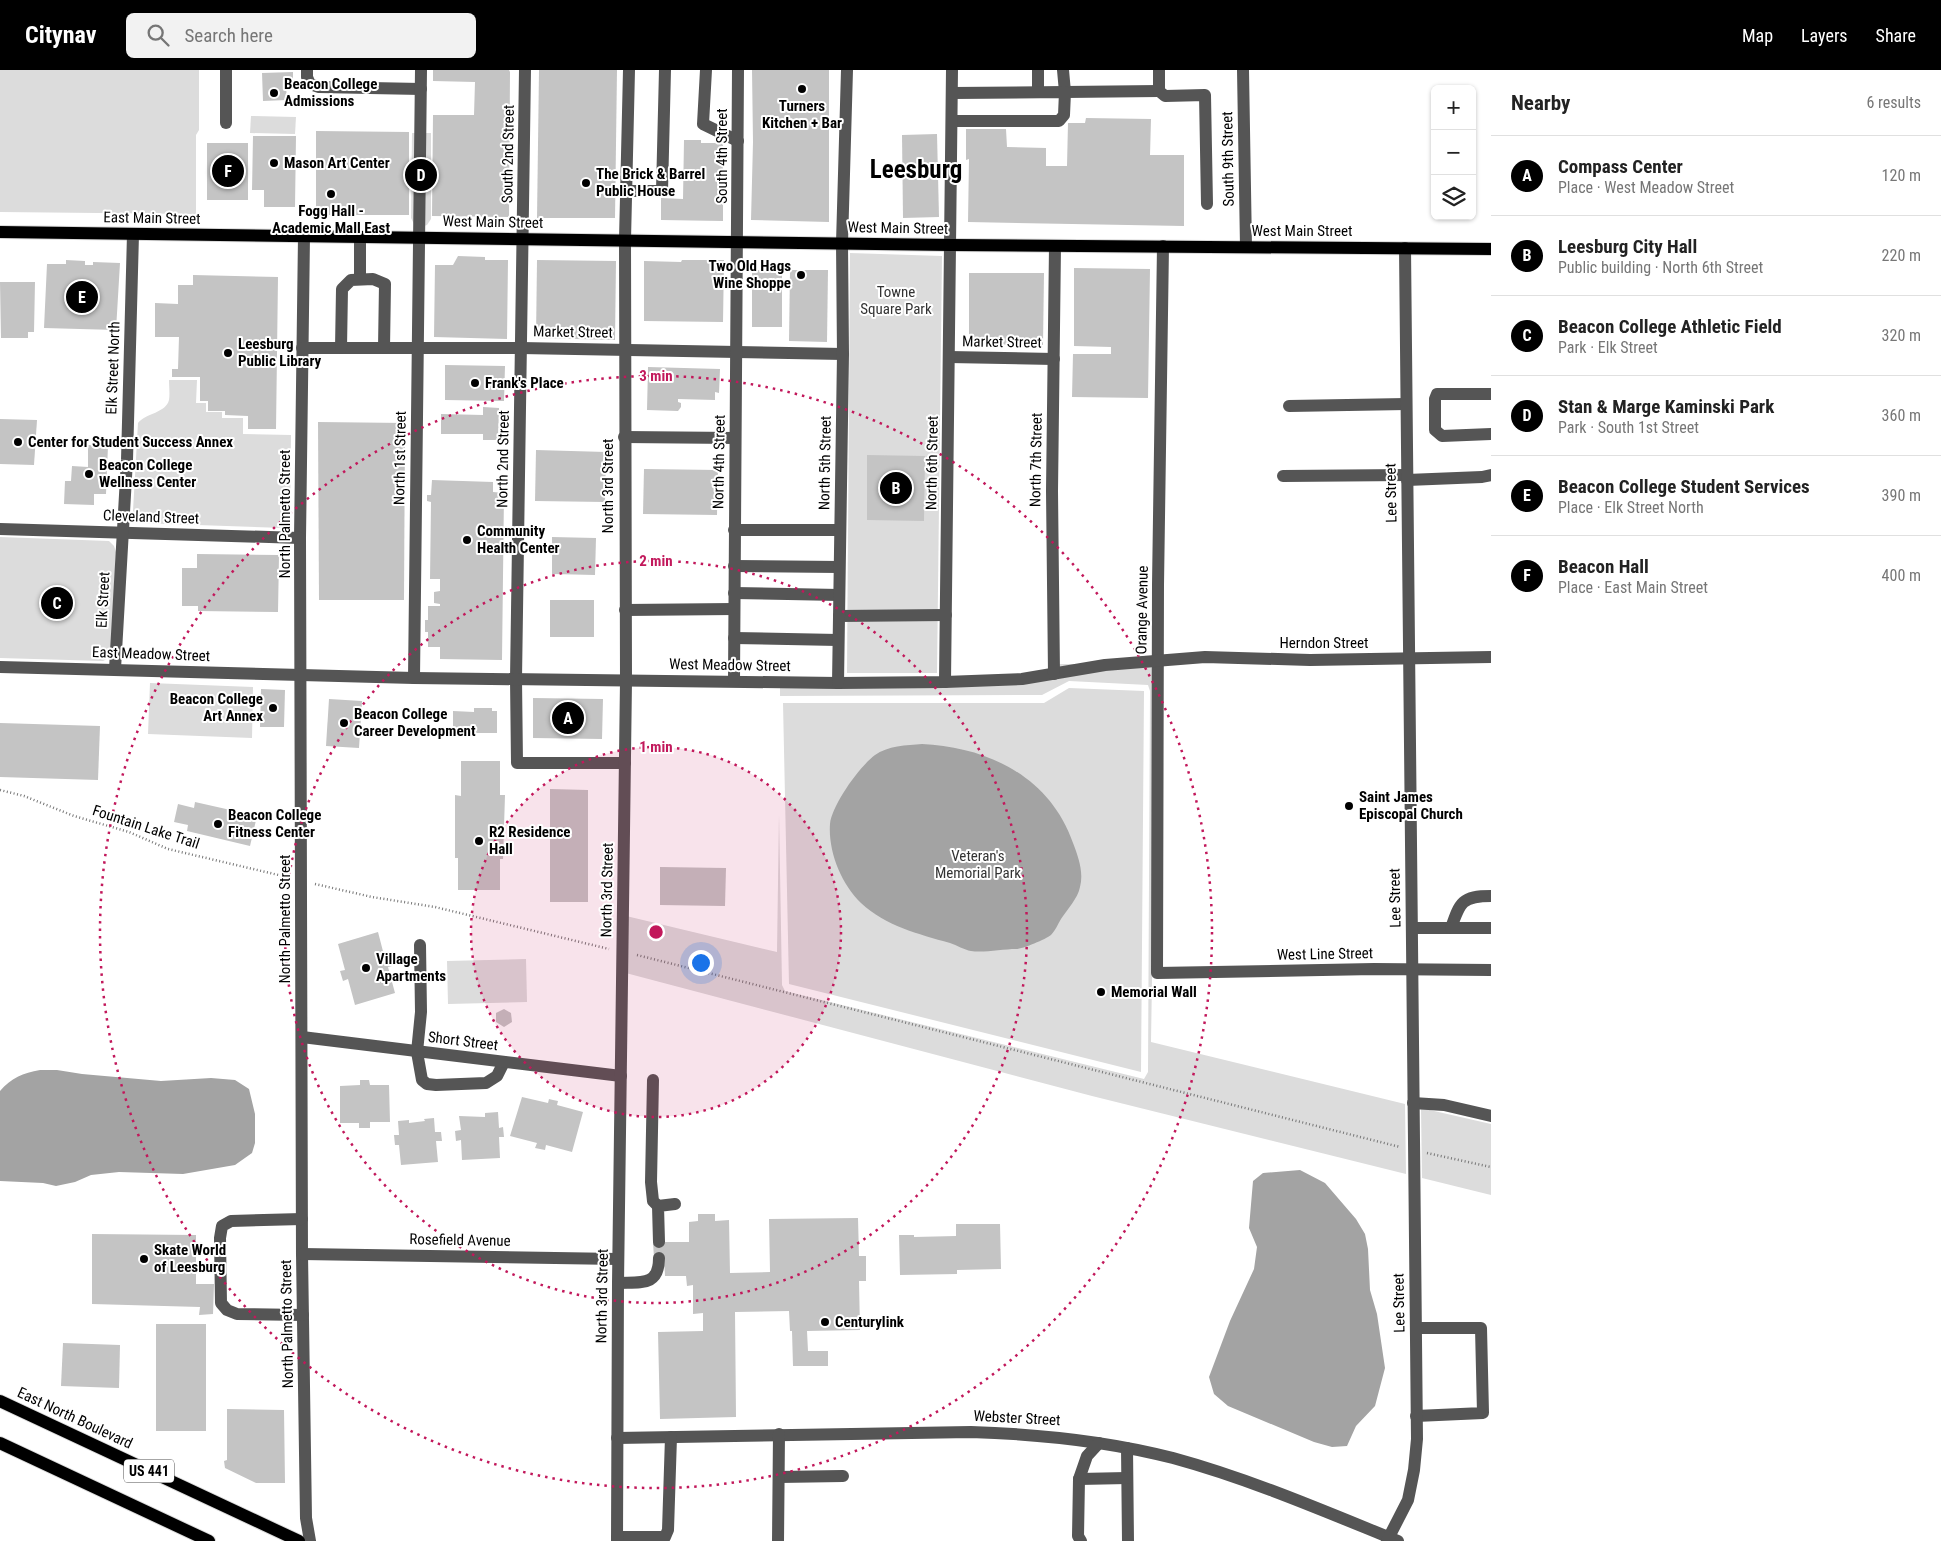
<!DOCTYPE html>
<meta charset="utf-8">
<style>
body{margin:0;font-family:"Roboto Condensed",sans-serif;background:#f2f2f2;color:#222}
.controls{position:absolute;right:15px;top:15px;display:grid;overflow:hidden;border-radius:8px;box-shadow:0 1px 4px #0004}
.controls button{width:45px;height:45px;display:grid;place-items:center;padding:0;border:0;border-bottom:1px solid #e0e0e0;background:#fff;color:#222;font:25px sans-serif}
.you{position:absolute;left:700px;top:892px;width:18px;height:18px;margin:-12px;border:4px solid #fff;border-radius:50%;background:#1a73e8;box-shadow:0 0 0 8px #1a73e833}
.badge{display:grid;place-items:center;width:32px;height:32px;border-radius:50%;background:#000;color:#fff;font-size:16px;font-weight:700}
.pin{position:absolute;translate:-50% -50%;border:2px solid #fff;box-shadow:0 1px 5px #0006}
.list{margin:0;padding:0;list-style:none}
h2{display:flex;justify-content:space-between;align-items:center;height:65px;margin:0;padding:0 20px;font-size:21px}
h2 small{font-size:16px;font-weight:400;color:#767676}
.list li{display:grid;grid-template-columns:32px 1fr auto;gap:15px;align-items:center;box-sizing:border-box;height:80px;padding:0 20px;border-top:1px solid #e0e0e0}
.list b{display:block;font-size:19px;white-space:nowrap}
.list p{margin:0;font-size:16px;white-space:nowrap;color:#767676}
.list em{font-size:16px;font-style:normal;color:#767676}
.icon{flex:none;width:28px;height:28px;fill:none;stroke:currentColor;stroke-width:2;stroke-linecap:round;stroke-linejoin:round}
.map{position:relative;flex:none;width:1491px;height:1471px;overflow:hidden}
header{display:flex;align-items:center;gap:30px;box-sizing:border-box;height:70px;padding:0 25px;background:#000;color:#fff}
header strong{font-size:24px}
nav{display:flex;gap:28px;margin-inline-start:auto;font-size:18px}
.search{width:350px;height:45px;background:#f2f2f2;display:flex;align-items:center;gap:12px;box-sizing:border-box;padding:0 18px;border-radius:8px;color:#767676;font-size:19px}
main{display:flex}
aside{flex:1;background:#fff}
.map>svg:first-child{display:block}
.green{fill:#dcdcdc}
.water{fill:#a3a3a3}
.building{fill:#c4c4c4}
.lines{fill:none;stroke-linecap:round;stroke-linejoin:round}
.major-casing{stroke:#dbdbdb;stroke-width:14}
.path{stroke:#777;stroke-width:2.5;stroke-dasharray:1 2.5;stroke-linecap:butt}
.minor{stroke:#555;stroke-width:12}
.major{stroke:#000;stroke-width:12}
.ring{fill:none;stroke:#c2185b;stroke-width:2.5;stroke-dasharray:2.5 5}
.poi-dot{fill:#000;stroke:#fff;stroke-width:2}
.labels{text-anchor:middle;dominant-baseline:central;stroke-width:4;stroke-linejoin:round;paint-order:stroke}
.shield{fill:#fff;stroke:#4c4c4c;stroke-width:1}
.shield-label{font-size:14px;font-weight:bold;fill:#000}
.poi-label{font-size:15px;font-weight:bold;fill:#000;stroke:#fff;text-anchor:start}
.street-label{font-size:15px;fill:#000;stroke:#fff}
.park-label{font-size:15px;fill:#333;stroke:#fff}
.town-label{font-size:25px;font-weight:bold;fill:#000;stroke:#fff}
.centre{fill:#c2185b;stroke:#fff;stroke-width:2.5}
.ring-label{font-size:15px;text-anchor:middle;font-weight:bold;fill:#c2185b;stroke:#fff;stroke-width:4;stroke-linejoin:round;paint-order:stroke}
</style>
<header>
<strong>Citynav</strong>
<div class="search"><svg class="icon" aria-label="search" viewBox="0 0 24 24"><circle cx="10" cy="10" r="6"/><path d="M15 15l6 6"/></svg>Search here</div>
<nav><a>Map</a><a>Layers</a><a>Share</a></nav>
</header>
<main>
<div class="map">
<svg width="1491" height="1471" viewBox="0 0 1491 1471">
<rect width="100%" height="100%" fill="#fff"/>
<g class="green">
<polygon points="0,0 199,0 199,60 196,65 196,144 0,142"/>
<polygon points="251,46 296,47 295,64 250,63"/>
<polygon points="412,63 431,63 431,149 427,155 421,157 414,154 411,148"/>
<polygon points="850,183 942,186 937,603 847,603"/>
<path d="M 169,310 L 197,310 L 196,333 L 206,333 L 206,342 L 222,342 L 222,348 L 243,348 L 243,364 L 291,365 L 290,452 L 283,458 L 138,453 L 134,448 L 133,441 L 138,353 C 146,343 166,343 169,330 C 170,324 169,316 169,310 Z"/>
<polygon points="0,467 109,471 114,476 116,482 111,584 107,589 103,591 0,588"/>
<polygon points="1054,594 1157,594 1151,972 1405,1034 1406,1104 1092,1026 622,902 622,845 777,882 779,744 782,915 785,921 1144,1009 1148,1002 1150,621 1148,615 1069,611 1042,625 780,626 780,613 1035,610"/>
<polygon points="150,613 253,617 252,668 148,664"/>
<polygon points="1069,618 1144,621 1141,1002 789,914 783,633 1044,633"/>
<polygon points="526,889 527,932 448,934 447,891"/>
<polygon points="1421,1038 1491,1054 1491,1125 1422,1108"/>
</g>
<g class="water">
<path d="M 922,674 C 988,677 1050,707 1073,773 C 1078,786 1084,802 1080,817 C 1078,828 1067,840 1061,849 C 1058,854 1055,861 1051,865 C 1046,869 1023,879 1016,879 C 1003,879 983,883 971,881 C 964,880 957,875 950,873 C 918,864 886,856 861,833 C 841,814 828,781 830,754 C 832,735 859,697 875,685 C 887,676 907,675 922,674 Z"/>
<path d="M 40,1000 L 57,1000 L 82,1004 L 161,1011 L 211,1008 L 235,1010 L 249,1019 L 255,1044 L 255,1073 L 252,1083 L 235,1095 L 183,1104 L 119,1102 L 91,1105 L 75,1112 L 56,1116 L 43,1113 L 0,1111 L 0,1021 C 11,1008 23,1003 40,1000 Z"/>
<polygon points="1300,1100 1325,1113 1356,1149 1365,1164 1368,1179 1370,1220 1377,1244 1385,1298 1375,1336 1356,1356 1347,1376 1332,1377 1314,1372 1228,1336 1214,1324 1209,1307 1230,1251 1254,1199 1257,1177 1249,1158 1253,1111 1263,1103"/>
</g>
<g class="building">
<polygon points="433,0 509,0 510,2 509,147 432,146 433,45 474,45 475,12 433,11"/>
<polygon points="539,0 617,0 615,148 537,148"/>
<polygon points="752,0 829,0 829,152 751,150 753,72"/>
<polygon points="293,2 293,15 286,16 287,30 263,31 262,3"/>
<polygon points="1086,48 1151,49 1150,85 1184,85 1184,156 968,152 969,89 966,90 966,59 1006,59 1007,77 1046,78 1046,96 1067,96 1068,53 1085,53"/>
<polygon points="316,61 409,62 409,145 316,145"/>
<polygon points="937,64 939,147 903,148 902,65"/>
<polygon points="253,66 296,66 295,137 264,137 264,120 252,120"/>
<polygon points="684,70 701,70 701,73 723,73 723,151 661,150 661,128 683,129"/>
<rect x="207" y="73" width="41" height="57"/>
<polygon points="458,186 485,187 485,190 508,190 507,269 434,267 435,195 453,195"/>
<polygon points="66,190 85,191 85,195 93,195 93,192 120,193 116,260 44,258 47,194 66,194"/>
<polygon points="537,190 616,191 615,270 536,268"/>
<polygon points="682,190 724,190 723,252 644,251 644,191 681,192"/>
<polygon points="1074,198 1150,199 1148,328 1072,327 1073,284 1111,284 1111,277 1074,276"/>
<rect x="752" y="200" width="30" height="57"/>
<polygon points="790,200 828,200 827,272 789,271"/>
<polygon points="969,203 1044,203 1043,275 969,274"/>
<polygon points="193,205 278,207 276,359 248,359 248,346 225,345 225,341 208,341 208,331 200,331 200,307 172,307 172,299 178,299 179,267 155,267 155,233 178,234 178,215 193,215"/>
<polygon points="0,212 35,212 34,262 28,262 28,268 1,268"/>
<polygon points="445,295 505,296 504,331 445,330"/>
<polygon points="648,297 720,299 719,323 715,322 715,330 678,329 678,332 681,333 681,337 678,341 647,340"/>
<polygon points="483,337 499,338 498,370 483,370 483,364 441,364 441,344 483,345"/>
<polygon points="0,349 37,350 34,395 0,394"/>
<polygon points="318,352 405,353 404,530 319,530"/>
<polygon points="88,375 108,376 106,424 94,424 94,435 64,434 65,411 71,411 72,396 88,397"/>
<polygon points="536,380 606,382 605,432 535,431"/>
<polygon points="867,385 925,386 924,451 867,450"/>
<polygon points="644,399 718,400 717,445 643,444"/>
<polygon points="432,410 493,412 493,422 504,423 502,590 440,589 440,577 428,577 428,562 425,562 425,550 428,550 428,536 440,536 440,534 434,533 434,522 440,521 440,509 430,509 431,432 427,431 427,425 431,425"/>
<polygon points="552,467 596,468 595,505 552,504"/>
<polygon points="197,484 279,485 278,542 198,541 198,536 182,536 182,498 197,498"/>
<rect x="550" y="530" width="44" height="37"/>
<polygon points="261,619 285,620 284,657 260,657"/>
<polygon points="533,628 603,629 602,669 533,668"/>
<polygon points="329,629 362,631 359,678 326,676"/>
<polygon points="474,638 492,638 492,641 497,641 497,663 453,663 453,641 474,642"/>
<polygon points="0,653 100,656 98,710 0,707"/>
<polygon points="461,691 500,691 500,725 505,725 503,789 500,789 500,820 458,820 458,788 455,788 455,725 461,726"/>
<polygon points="550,719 588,720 588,832 550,832"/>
<polygon points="195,732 257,746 250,776 187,761 188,755 174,752 178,734 194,738"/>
<polygon points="660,797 726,798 725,836 660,835"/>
<polygon points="378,862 385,889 390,888 391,890 392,896 388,897 395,923 355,935 348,909 343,911 340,901 345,900 338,874"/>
<polygon points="504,939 511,943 512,952 504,957 496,952 496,943"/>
<polygon points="360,1010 369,1010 370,1015 389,1015 390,1052 370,1052 370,1058 359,1058 359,1053 340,1053 340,1016 360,1015"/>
<polygon points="522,1027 548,1033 549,1029 553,1030 558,1031 557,1035 583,1042 572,1082 546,1075 545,1080 535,1078 537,1073 510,1066"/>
<polygon points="498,1042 499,1058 503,1057 504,1067 499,1067 500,1088 462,1090 461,1070 456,1071 455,1061 461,1060 459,1046 485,1047 485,1043"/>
<polygon points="434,1048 435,1062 441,1062 442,1071 436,1071 438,1092 401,1095 399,1075 395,1075 394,1065 399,1065 398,1051 409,1050 409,1053 425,1051 424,1049"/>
<polygon points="698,1144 715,1144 715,1151 729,1150 730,1203 770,1202 769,1149 858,1148 859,1186 866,1186 866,1211 859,1211 860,1260 807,1261 808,1281 828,1281 828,1296 793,1296 792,1261 790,1261 789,1241 735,1242 736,1347 660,1349 658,1262 703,1261 703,1243 693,1244 693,1215 687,1216 686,1206 665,1206 664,1188 654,1188 653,1172 689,1172 689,1152 698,1151"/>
<polygon points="956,1154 1000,1154 1001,1199 957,1200 957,1204 900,1205 899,1165 914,1165 914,1167 956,1166"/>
<polygon points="92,1164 196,1165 196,1214 214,1214 213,1244 199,1245 200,1237 92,1234"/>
<rect x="156" y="1254" width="50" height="107"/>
<polygon points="63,1273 120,1275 119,1318 61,1316"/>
<polygon points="227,1339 284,1340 285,1413 256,1413 225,1398 224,1391 227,1390"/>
</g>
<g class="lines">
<defs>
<g id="major">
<polyline points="0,162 951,175 1491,179"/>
<polyline points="0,1331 299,1471"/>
<polyline points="0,1373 209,1471"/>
</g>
</defs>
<use href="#major" class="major-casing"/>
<g class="path">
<polyline points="0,720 24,726 74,746 129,762 168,779 287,807"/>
<polyline points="315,814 372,827 435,837 609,879"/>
<polyline points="637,885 1400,1077"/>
<polyline points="1427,1083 1491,1097"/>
</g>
<g class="minor">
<polyline points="307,0 307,7 310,14 319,17 421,19"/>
<polyline points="525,0 516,609 517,693 625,693"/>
<polyline points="706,0 703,54 738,71"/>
<polyline points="1063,0 1065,22 1159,21"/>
<polyline points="1159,0 1159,21 1165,26 1205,25 1207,134"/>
<polyline points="1243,0 1246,177"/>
<polyline points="1038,22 1038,0"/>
<polyline points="952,23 1065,22 1064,45 1059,51 952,51"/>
<polyline points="226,53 226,0"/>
<polyline points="626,121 662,121 665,0"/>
<polyline points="304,166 300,468 302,1184 306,1448 310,1471"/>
<polyline points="1163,176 1158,515 1157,903 1374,899 1491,900"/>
<polyline points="360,209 360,167"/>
<polyline points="302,278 521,278 843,284"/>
<polyline points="341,278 342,219 351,210 373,209 385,214 384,278"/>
<polyline points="949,287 1054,289"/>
<polyline points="1491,324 1437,324 1435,329 1435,360 1442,366 1491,364"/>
<polyline points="1289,336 1406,334"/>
<polyline points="624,367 735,368"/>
<polyline points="1283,406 1407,405"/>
<polyline points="1407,410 1482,407 1491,405"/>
<polyline points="0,459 300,468"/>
<polyline points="734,460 840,460"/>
<polyline points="734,496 839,497"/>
<polyline points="734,523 839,525"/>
<polyline points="625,540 734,539"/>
<polyline points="839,546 946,545"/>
<polyline points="734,568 838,570"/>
<polyline points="0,597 414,608 838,613 945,612 1022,609 1105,595 1205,587 1310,590 1491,587"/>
<polyline points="115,599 127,390 133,164"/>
<polyline points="1054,604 1052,421 1055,176"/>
<polyline points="414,608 421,0"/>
<polyline points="734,611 738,0"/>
<polyline points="945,612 952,0"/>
<polyline points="838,613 843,284 842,173 847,0"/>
<path d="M 1412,858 L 1451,858 C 1460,832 1462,826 1491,826"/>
<polyline points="1451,858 1491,858"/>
<polyline points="420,875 421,942 417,982 422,1010 427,1014 436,1015 486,1013 497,1006 504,992"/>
<polyline points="302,967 621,1006"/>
<polyline points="653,1010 651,1112 653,1131 658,1136"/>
<polyline points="1413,1033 1444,1035 1491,1046"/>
<polyline points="302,1149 231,1151 222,1156 220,1168 221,1233 227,1240 237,1244 303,1245"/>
<polyline points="659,1172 658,1136 675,1134"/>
<polyline points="302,1184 618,1189"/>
<path d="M 618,1213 C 640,1212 659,1217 659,1188"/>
<polyline points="1416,1258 1481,1258 1483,1343 1416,1346"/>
<path d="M 617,1368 L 971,1362 C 1039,1364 1107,1371 1173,1388 C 1250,1409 1324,1441 1398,1471"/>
<polyline points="1127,1378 1128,1471"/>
<polyline points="779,1407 843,1406"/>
<polyline points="1079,1409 1127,1408"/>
<polyline points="617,1467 665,1467 668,1460 671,1367"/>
<polyline points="617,1471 618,1213 626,611 625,170 629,0"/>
<polyline points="778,1471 779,1364"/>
<polyline points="1081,1471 1078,1466 1079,1409 1087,1386 1099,1373"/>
<polyline points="1387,1471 1408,1430 1414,1400 1417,1369 1405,178"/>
</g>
<use href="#major" class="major"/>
</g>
<circle cx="656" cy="862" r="185" fill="#c2185b" fill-opacity=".12"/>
<g class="ring">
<circle cx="656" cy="862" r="185"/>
<circle cx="656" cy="862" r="371"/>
<circle cx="656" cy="862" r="556"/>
</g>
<g class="poi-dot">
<circle cx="802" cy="19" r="5"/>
<circle cx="274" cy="23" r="5"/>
<circle cx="274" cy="93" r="5"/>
<circle cx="586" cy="113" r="5"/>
<circle cx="331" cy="124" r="5"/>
<circle cx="801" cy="205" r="5"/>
<circle cx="228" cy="283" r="5"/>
<circle cx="475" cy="313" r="5"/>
<circle cx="18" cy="372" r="5"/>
<circle cx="89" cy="404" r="5"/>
<circle cx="467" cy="470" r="5"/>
<circle cx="273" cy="638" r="5"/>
<circle cx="344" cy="653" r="5"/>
<circle cx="1349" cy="736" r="5"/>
<circle cx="218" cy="754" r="5"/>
<circle cx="479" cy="771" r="5"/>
<circle cx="366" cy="898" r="5"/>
<circle cx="1101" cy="922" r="5"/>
<circle cx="144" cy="1189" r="5"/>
<circle cx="825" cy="1252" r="5"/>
</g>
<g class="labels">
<rect class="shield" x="124" y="1389.5" width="50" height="23" rx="4"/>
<g class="shield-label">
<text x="149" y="1401">US 441</text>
</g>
<g class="poi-label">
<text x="284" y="14">Beacon College<tspan x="284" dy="17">Admissions</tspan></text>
<text x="802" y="36" text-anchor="middle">Turners<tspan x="802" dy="17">Kitchen + Bar</tspan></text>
<text x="284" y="93">Mason Art Center</text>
<text x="596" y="104">The Brick &amp; Barrel<tspan x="596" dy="17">Public House</tspan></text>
<text x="331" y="141" text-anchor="middle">Fogg Hall -<tspan x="331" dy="17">Academic Mall East</tspan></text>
<text x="791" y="196" text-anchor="end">Two Old Hags<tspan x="791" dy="17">Wine Shoppe</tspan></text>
<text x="238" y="274">Leesburg<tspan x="238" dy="17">Public Library</tspan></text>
<text x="485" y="313">Frank's Place</text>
<text x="28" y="372">Center for Student Success Annex</text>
<text x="99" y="395">Beacon College<tspan x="99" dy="17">Wellness Center</tspan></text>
<text x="477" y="461">Community<tspan x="477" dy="17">Health Center</tspan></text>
<text x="263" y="629" text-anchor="end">Beacon College<tspan x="263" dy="17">Art Annex</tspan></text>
<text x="354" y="644">Beacon College<tspan x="354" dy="17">Career Development</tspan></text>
<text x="1359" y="727">Saint James<tspan x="1359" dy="17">Episcopal Church</tspan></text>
<text x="228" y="745">Beacon College<tspan x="228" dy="17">Fitness Center</tspan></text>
<text x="489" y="762">R2 Residence<tspan x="489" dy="17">Hall</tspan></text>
<text x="376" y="889">Village<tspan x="376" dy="17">Apartments</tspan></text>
<text x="1111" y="922">Memorial Wall</text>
<text x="154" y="1180">Skate World<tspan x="154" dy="17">of Leesburg</tspan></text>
<text x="835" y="1252">Centurylink</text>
</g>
<g class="street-label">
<text transform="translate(508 84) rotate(-89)">South 2nd Street</text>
<text transform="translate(722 86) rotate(-90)">South 4th Street</text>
<text transform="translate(1228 89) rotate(-91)">South 9th Street</text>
<text transform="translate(152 148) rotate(1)">East Main Street</text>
<text transform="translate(493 152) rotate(1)">West Main Street</text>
<text transform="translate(898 158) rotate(1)">West Main Street</text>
<text x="1302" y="161">West Main Street</text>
<text transform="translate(573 262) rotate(1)">Market Street</text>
<text transform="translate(1002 272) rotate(1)">Market Street</text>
<text transform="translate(113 298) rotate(-88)">Elk Street North</text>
<text transform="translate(400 388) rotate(-89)">North 1st Street</text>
<text transform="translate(503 389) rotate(-89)">North 2nd Street</text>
<text transform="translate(1036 390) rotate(-89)">North 7th Street</text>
<text transform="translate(719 392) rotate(-89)">North 4th Street</text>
<text transform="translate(825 393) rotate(-89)">North 5th Street</text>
<text transform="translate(932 393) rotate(-89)">North 6th Street</text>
<text transform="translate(608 416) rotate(-90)">North 3rd Street</text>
<text transform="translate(1391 423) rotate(-91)">Lee Street</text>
<text transform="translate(285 444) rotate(-90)">North Palmetto Street</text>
<text transform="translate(151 447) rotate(2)">Cleveland Street</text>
<text transform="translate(103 530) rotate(-87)">Elk Street</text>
<text transform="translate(1142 540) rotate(-89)">Orange Avenue</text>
<text x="1324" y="573">Herndon Street</text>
<text transform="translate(151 584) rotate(2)">East Meadow Street</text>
<text transform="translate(730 595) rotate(1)">West Meadow Street</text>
<text transform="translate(146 757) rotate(18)">Fountain Lake Trail</text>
<text transform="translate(607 820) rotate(-89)">North 3rd Street</text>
<text transform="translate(1395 828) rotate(-91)">Lee Street</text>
<text transform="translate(285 849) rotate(-90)">North Palmetto Street</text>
<text transform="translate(1325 884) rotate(-1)">West Line Street</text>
<text transform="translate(463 971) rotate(7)">Short Street</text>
<text transform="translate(460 1170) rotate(1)">Rosefield Avenue</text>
<text transform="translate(602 1226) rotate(-89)">North 3rd Street</text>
<text transform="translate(1399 1233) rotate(-91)">Lee Street</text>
<text transform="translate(287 1254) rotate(-91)">North Palmetto Street</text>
<text transform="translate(75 1348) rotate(25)">East North Boulevard</text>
<text transform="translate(1017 1348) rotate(3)">Webster Street</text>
</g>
<g class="park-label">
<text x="896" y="222">Towne<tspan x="896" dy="17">Square Park</tspan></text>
<text x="978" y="786">Veteran's<tspan x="978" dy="17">Memorial Park</tspan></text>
</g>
<g class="town-label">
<text x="916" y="99">Leesburg</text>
</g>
</g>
<circle cx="656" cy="862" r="8" class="centre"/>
<g class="ring-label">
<text x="656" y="311">3 min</text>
<text x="656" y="496">2 min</text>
<text x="656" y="682">1 min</text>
</g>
</svg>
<div class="controls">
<button>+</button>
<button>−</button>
<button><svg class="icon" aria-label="layers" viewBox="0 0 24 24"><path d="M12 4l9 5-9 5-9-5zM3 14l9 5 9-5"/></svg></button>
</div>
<div class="you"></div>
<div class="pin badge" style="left:568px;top:648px">A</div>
<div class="pin badge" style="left:896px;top:418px">B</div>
<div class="pin badge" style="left:57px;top:533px">C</div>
<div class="pin badge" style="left:421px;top:105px">D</div>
<div class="pin badge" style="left:82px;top:227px">E</div>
<div class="pin badge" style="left:228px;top:101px">F</div>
</div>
<aside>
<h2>Nearby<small>6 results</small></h2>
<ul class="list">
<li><span class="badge">A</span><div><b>Compass Center</b><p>Place · West Meadow Street</p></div><em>120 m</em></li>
<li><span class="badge">B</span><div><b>Leesburg City Hall</b><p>Public building · North 6th Street</p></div><em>220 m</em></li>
<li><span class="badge">C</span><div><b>Beacon College Athletic Field</b><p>Park · Elk Street</p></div><em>320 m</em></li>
<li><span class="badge">D</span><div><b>Stan &amp; Marge Kaminski Park</b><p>Park · South 1st Street</p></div><em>360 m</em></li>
<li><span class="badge">E</span><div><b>Beacon College Student Services</b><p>Place · Elk Street North</p></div><em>390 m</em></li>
<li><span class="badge">F</span><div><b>Beacon Hall</b><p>Place · East Main Street</p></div><em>400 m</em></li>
</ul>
</aside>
</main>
